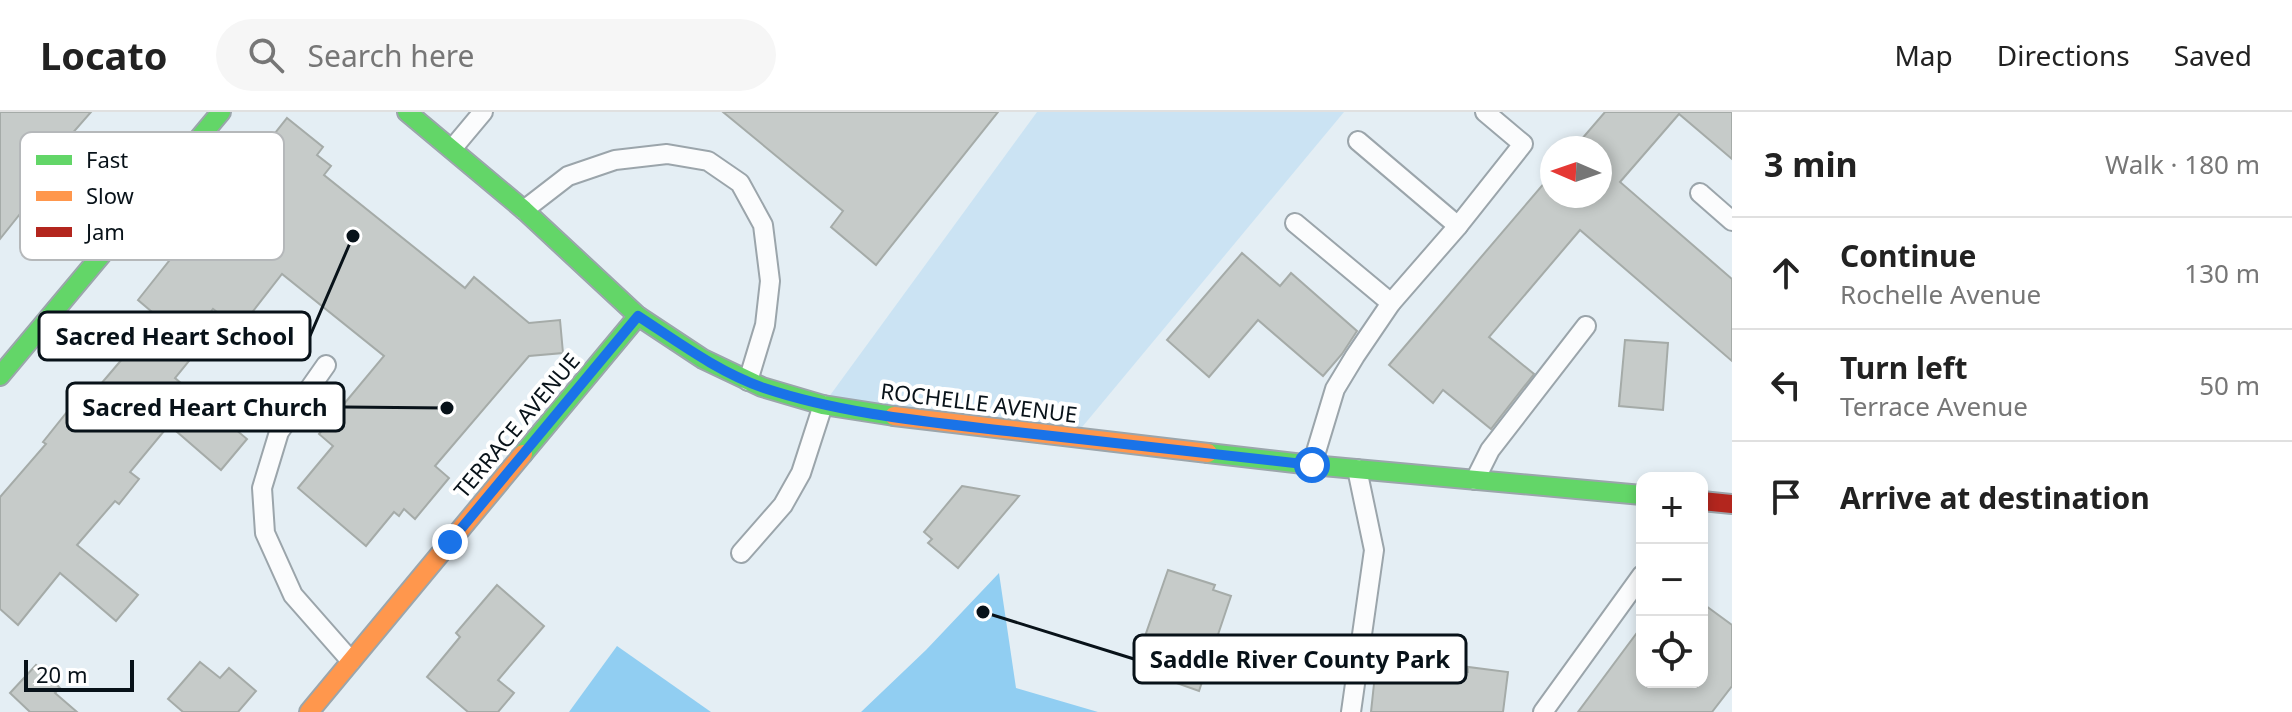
<!DOCTYPE html>
<meta charset="utf-8">
<style>
body{margin:0;font-family:"Noto Sans",sans-serif;background:#f6f6f6;color:#222}
.controls{position:absolute;right:24px;bottom:24px;display:grid;overflow:hidden;border-radius:16px;box-shadow:0 4px 12px #0003}
.controls button{width:72px;height:72px;display:grid;place-items:center;padding:0;border:0;border-bottom:2px solid #e0e0e0;background:#fff;color:#222;font:40px sans-serif}
.compass{position:absolute;left:1540px;top:24px;width:72px;height:72px;border-radius:50%;background:#fff;box-shadow:0 4px 12px #0003;rotate:272deg}
.scale{position:absolute;left:24px;bottom:20px;width:110px;box-sizing:border-box;padding-left:8px;border:4px solid #081219;border-top:0;font-size:22px;line-height:28px;white-space:nowrap;color:#081219;-webkit-text-stroke:6px #fff;paint-order:stroke}
.stop{position:absolute;width:24px;height:24px;margin:-18px;border:6px solid #1a73e8;border-radius:50%;background:#fff}
.stop.end{background:#1a73e8;border-color:#fff;box-shadow:0 2px 8px #0008}
.list{margin:0;padding:0;list-style:none}
h2{display:flex;justify-content:space-between;align-items:center;height:104px;margin:0;padding:0 32px;font-size:34px}
h2 small{font-size:26px;font-weight:400;color:#767676}
.list li{display:grid;grid-template-columns:52px 1fr auto;gap:24px;align-items:center;box-sizing:border-box;height:112px;padding:0 32px;border-top:2px solid #e0e0e0}
.list b{display:block;font-size:30px;white-space:nowrap}
.list p{margin:0;font-size:26px;white-space:nowrap;color:#767676}
.list em{font-size:26px;font-style:normal;color:#767676}
.icon{flex:none;width:44px;height:44px;fill:none;stroke:currentColor;stroke-width:2;stroke-linecap:round;stroke-linejoin:round}
.map{position:relative;flex:none;width:1732px;height:600px;overflow:hidden}
header{display:flex;align-items:center;gap:48px;box-sizing:border-box;height:112px;padding:0 40px;background:#fff;border-bottom:2px solid #e0e0e0}
header strong{font-size:38px}
nav{display:flex;gap:44px;margin-inline-start:auto;font-size:28px}
.search{width:560px;height:72px;background:#f6f6f6;display:flex;align-items:center;gap:20px;box-sizing:border-box;padding:0 28px;border-radius:44px;color:#767676;font-size:30px}
main{display:flex}
aside{flex:1;background:#fff}
.map>svg:first-child{display:block}
.green{fill:#cbe3f3}
.forest{fill:#91cef2}
.building{fill:#c6cbc9;stroke:#a5aba8;stroke-width:2}
.lines{fill:none;stroke-linecap:round;stroke-linejoin:round}
.lane-casing{stroke:#9ba5ab;stroke-width:22}
.fast-casing{stroke:#9ba5ab;stroke-width:22}
.slow-casing{stroke:#9ba5ab;stroke-width:22}
.jam-casing{stroke:#9ba5ab;stroke-width:22}
.lane{stroke:#fbfcfd;stroke-width:18}
.fast{stroke:#63d668;stroke-width:18}
.slow{stroke:#ff974d;stroke-width:18}
.jam{stroke:#b3261e;stroke-width:18}
.route{stroke:#1a73e8;stroke-width:10}
.labels{text-anchor:middle;dominant-baseline:central;stroke-width:8;stroke-linejoin:round;paint-order:stroke}
.street-label{font-size:22px;fill:#081219;stroke:#fff}
.key{fill:#fff;stroke:#b5b8ba;stroke-width:2}
.key-label{font-size:22px;fill:#081219}
.leader{fill:none;stroke:#081219;stroke-width:3}
.callout-dot{fill:#081219;stroke:#fff;stroke-width:3}
.callout{fill:#fff;stroke:#081219;stroke-width:3}
.callout-label{font-size:24px;text-anchor:middle;font-weight:bold;fill:#081219}
</style>
<header>
<strong>Locato</strong>
<div class="search"><svg class="icon" aria-label="search" viewBox="0 0 24 24"><circle cx="10" cy="10" r="6"/><path d="M15 15l6 6"/></svg>Search here</div>
<nav><a>Map</a><a>Directions</a><a>Saved</a></nav>
</header>
<main>
<div class="map">
<svg width="1732" height="600" viewBox="0 0 1732 600">
<rect width="100%" height="100%" fill="#e4eef4"/>
<polygon class="green" points="1037,0 1344,0 1073,326 823,293"/>
<g class="forest">
<polygon points="999,461 1016,576 1098,600 861,600 926,538"/>
<polygon points="617,534 711,600 569,600"/>
</g>
<g class="building">
<polygon points="0,0 91,0 49,48 67,63 36,99 28,92 0,127"/>
<polygon points="723,0 998,0 876,153 831,115 843,99"/>
<polygon points="1605,0 1732,0 1732,47 1679,2 1620,70 1732,167 1732,249 1580,118 1489,225 1534,262 1491,317 1443,278 1433,291 1389,253 1552,62 1552,84 1600,84 1600,36 1574,36"/>
<polygon points="287,6 323,35 317,43 331,54 324,63 465,176 474,165 529,211 560,208 563,241 529,244 435,354 449,366 415,407 404,397 399,404 394,400 366,434 298,376 333,334 319,322 384,244 282,162 239,217 213,197 179,241 189,249 175,266 247,327 221,358 169,313 130,360 139,367 119,392 115,389 77,433 138,483 116,509 60,461 18,513 0,497 0,385 46,332 43,330 71,295 77,300 158,205 138,188 246,52 249,54"/>
<polygon points="1242,141 1280,174 1291,161 1357,219 1342,242 1323,264 1258,208 1209,265 1167,228"/>
<polygon points="1625,228 1668,231 1663,298 1619,294"/>
<polygon points="962,374 1019,384 958,456 928,431 932,427 924,420"/>
<polygon points="1168,458 1215,473 1213,478 1231,484 1199,579 1134,556"/>
<polygon points="497,473 544,514 498,568 514,581 498,600 468,600 427,565 460,525 456,521"/>
<polygon points="1702,491 1732,513 1732,574 1712,600 1578,600 1642,514 1642,570 1702,570"/>
<polygon points="200,550 220,566 229,556 256,579 238,600 183,600 168,587"/>
<polygon points="1384,550 1468,560 1468,555 1508,560 1503,600 1371,600 1376,553 1384,554"/>
<polygon points="36,553 60,576 55,581 77,600 30,600 10,581"/>
</g>
<g class="lines">
<defs>
<g id="lane">
<polyline points="1358,29 1458,114"/>
<polyline points="452,37 483,0"/>
<polyline points="1700,81 1732,109"/>
<polyline points="524,98 568,64 615,48 667,42 708,49 740,71 763,113 770,169 765,213 748,269"/>
<polyline points="1295,111 1391,191"/>
<polyline points="326,253 279,320 262,376 265,421 293,483 351,549"/>
<polyline points="1312,353 1335,277 1355,244 1391,191 1458,114 1523,32 1485,0"/>
<polyline points="1475,368 1490,338 1586,214"/>
<polyline points="741,441 783,393 801,361 823,293"/>
<polyline points="1351,600 1374,438 1357,357"/>
<polyline points="1543,600 1642,463"/>
</g>
<g id="fast">
<polyline points="407,0 524,98 638,204 703,247 762,275 823,293 894,304"/>
<polyline points="0,264 221,0"/>
<polyline points="1208,341 1312,353 1642,383"/>
<polyline points="523,342 638,204"/>
</g>
<g id="slow">
<polyline points="894,304 1208,341"/>
<polyline points="309,600 523,342"/>
</g>
<polyline id="jam" points="1702,389 1732,392"/>
</defs>
<use href="#lane" class="lane-casing"/>
<use href="#fast" class="fast-casing"/>
<use href="#slow" class="slow-casing"/>
<use href="#jam" class="jam-casing"/>
<use href="#lane" class="lane"/>
<use href="#fast" class="fast"/>
<use href="#slow" class="slow"/>
<use href="#jam" class="jam"/>
</g>
<g class="lines">
<path class="route" d="M 450,430 L 638,204 C 678,230 718,260 764,276 C 845,303 931,310 1016,320 C 1114,331 1213,342 1312,353"/>
</g>
<g class="labels">
<g class="street-label">
<text transform="translate(979 290) rotate(7)">ROCHELLE AVENUE</text>
<text transform="translate(516 313) rotate(-50)">TERRACE AVENUE</text>
</g>
</g>
<rect x="20" y="20" width="264" height="128" rx="12" class="key"/>
<rect x="36" y="43" width="36" height="10" fill="#63d668"/>
<rect x="36" y="79" width="36" height="10" fill="#ff974d"/>
<rect x="36" y="115" width="36" height="10" fill="#b3261e"/>
<g class="key-label">
<text x="86" y="56">Fast</text>
<text x="86" y="92">Slow</text>
<text x="86" y="128">Jam</text>
</g>
<path class="leader" d="M353 124L310 224M447 296L344 295M983 500L1134 547"/>
<g class="callout-dot">
<circle cx="353" cy="124" r="8"/>
<circle cx="447" cy="296" r="8"/>
<circle cx="983" cy="500" r="8"/>
</g>
<g class="callout">
<rect x="39" y="200" width="271" height="48" rx="8"/>
<rect x="67" y="271" width="277" height="48" rx="8"/>
<rect x="1134" y="523" width="332" height="48" rx="8"/>
</g>
<g class="callout-label">
<text x="175" y="233">Sacred Heart School</text>
<text x="205" y="304">Sacred Heart Church</text>
<text x="1300" y="556">Saddle River County Park</text>
</g>
</svg>
<div class="controls">
<button>+</button>
<button>−</button>
<button><svg class="icon" aria-label="locate" viewBox="0 0 24 24"><circle cx="12" cy="12" r="6"/><path d="M12 2v4M12 18v4M2 12h4M18 12h4"/></svg></button>
</div>
<svg class="compass" viewBox="-18 -18 36 36"><path d="M0-13l5 13h-10z" fill="#e53935"/><path d="M0 13l5-13h-10z" fill="#767676"/></svg>
<div class="scale">20 m</div>
<div class="stop" style="left:1312px;top:353px"></div>
<div class="stop end" style="left:450px;top:430px"></div>
</div>
<aside>
<h2>3 min<small>Walk · 180 m</small></h2>
<ul class="list">
<li><svg class="icon" aria-label="ahead" viewBox="0 0 24 24"><path d="M12 20V5M6 11l6-6 6 6"/></svg><div><b>Continue</b><p>Rochelle Avenue</p></div><em>130 m</em></li>
<li><svg class="icon" aria-label="left" viewBox="0 0 24 24"><path d="M17 20v-9H6M10 6l-5 5 5 5"/></svg><div><b>Turn left</b><p>Terrace Avenue</p></div><em>50 m</em></li>
<li><svg class="icon" aria-label="arrive" viewBox="0 0 24 24"><path d="M6 21V4h12l-3 4 3 4H6"/></svg><div><b>Arrive at destination</b></div></li>
</ul>
</aside>
</main>
